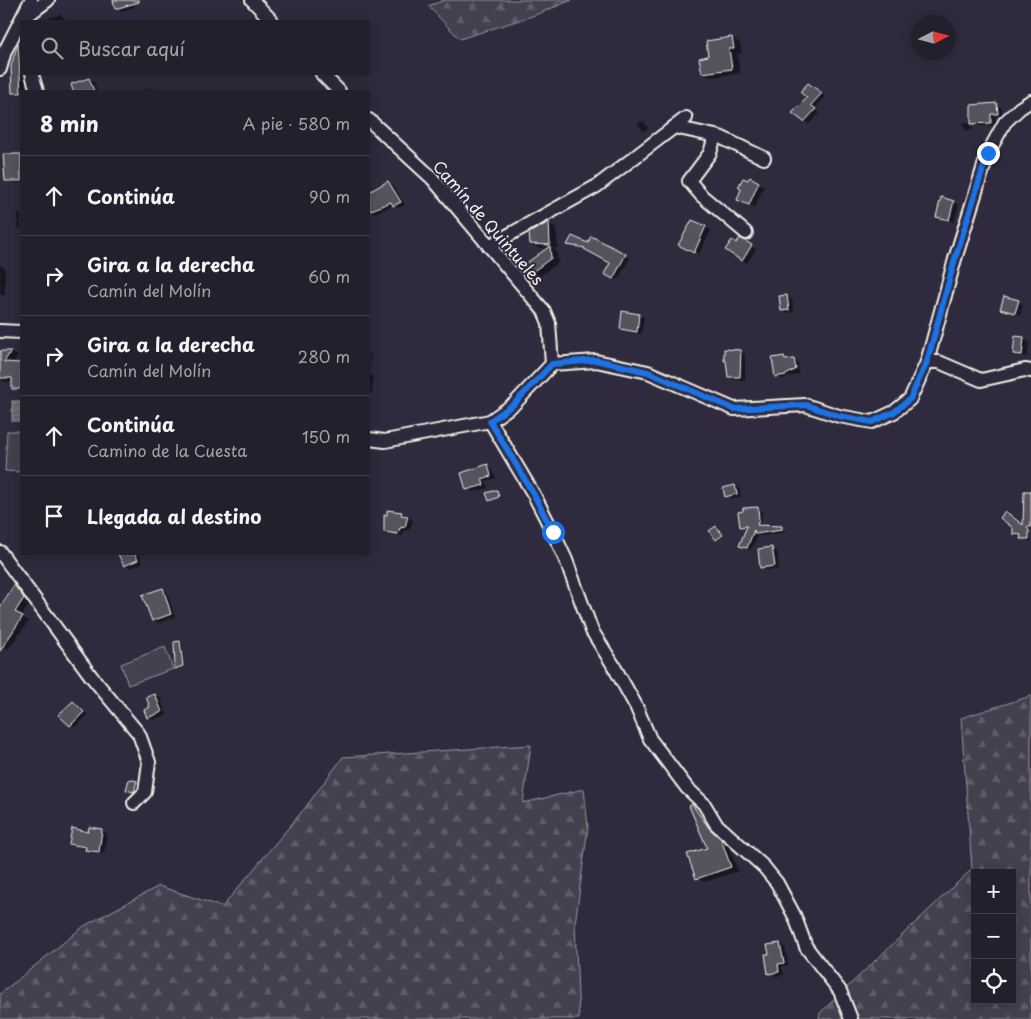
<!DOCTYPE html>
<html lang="es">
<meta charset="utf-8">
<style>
body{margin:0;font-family:"Playpen Sans",sans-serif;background:#2b2836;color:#f1f3f6}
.controls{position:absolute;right:15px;bottom:15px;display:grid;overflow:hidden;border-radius:0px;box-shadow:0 2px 12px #0003}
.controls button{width:45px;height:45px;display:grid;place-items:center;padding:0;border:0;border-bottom:1px solid #403e4a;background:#23202e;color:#f1f3f6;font:25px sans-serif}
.compass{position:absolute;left:911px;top:15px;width:45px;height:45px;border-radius:50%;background:#23202e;box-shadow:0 2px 12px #0003;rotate:84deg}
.stop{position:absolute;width:15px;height:15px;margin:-11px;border:4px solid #1a73e8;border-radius:50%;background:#fff}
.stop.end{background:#1a73e8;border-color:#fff;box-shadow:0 1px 5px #0008}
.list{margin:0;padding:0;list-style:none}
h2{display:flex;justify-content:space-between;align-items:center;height:65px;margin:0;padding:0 20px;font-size:21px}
h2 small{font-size:16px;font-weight:400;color:#a3a3aa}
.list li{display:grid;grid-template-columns:32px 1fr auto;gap:15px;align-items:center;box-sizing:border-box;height:80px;padding:0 20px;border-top:1px solid #403e4a}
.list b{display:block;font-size:19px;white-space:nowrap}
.list p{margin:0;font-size:16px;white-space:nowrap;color:#a3a3aa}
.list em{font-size:16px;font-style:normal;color:#a3a3aa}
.icon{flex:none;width:28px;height:28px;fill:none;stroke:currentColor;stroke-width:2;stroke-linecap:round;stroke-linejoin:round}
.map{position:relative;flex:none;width:1031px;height:1019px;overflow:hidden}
.search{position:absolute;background:#23202e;box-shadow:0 2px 12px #0003;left:20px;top:20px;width:350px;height:55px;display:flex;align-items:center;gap:12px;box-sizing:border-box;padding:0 18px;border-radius:0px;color:#a3a3aa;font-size:19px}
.panel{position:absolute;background:#23202e;box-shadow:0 2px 12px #0003;left:20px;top:90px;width:350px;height:465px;border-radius:0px}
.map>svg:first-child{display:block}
.forest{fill:url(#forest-firs);stroke:#9c989c;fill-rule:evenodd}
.pitch{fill:#454050;stroke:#9c989c}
.water{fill:url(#water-rules);stroke:#a19ea0}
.shadow{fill:#0007}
.building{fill:#56525f;stroke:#f4f1e8}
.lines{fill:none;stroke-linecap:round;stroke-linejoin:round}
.minor-casing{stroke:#f4f1e8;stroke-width:16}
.minor{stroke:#2f2a3d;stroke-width:12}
.route{stroke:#1a73e8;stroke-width:6}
.labels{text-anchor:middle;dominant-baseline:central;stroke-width:4;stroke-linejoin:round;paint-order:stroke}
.street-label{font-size:16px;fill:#f4f1e8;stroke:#2f2a3d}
</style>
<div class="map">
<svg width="1031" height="1019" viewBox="0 0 1031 1019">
<defs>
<pattern id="forest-firs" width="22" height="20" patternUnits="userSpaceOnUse" patternTransform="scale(1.25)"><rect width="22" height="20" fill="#454050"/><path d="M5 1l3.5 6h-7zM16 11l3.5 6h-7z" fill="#605c69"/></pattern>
<pattern id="water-rules" width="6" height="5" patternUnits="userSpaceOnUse" patternTransform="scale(1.25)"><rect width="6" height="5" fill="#6a6670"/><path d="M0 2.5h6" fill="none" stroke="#807c84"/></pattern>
</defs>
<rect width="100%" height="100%" fill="#2f2a3d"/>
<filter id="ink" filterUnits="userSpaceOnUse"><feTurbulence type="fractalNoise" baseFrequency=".02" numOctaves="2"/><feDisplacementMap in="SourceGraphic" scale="10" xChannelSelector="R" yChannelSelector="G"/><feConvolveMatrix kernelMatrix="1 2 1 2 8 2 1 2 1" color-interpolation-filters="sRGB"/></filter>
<g filter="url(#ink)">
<g class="forest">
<polygon points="445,0 572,0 535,15 460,39 428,6"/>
<path d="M 1031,696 L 1031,1019 L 819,1019 L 820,1013 L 972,869 L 961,718 ZM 975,873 L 1012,873 L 1012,1000 L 975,1000 Z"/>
<polygon points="531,745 523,803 584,789 588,827 575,924 579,1019 0,1019 0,994 84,926 159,886 222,907 305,808 343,757"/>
</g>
<g class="pitch">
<polygon points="7,431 21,431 21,472 5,471"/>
<polygon points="165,647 173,669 128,685 121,664"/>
</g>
<rect class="water" x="12" y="401" width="9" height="20"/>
<g class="shadow">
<polygon points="114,0 133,0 135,7 121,11 116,8"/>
<polygon points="60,14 66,21 49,21 48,19"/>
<polygon points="732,38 740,43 742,53 737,54 740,73 711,77 703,73 710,57"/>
<polygon points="19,45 21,46 21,74 25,74 26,91 21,91 21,95 18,96 13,93 12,66"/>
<polygon points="89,79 94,82 97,91 75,91 73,85"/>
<polygon points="152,88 157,91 138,91"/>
<polygon points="813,88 826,97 815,108 820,113 809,124 804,121"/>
<polygon points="997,105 1002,108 1002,116 995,116 996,125 978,126 973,123"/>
<polygon points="644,121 648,129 643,131 638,123"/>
<polygon points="969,121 973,129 967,131 962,124"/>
<polygon points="4,155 21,155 21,183 12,183 7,180"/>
<polygon points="750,179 764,186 755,207 744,202"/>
<polygon points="388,182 393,185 405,205 399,208 394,205 375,213 369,208 369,201"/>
<polygon points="954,202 959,205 954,222 937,216"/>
<polygon points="18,214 21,214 21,229 18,227"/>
<polygon points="693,221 711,230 699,254 684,247"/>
<polygon points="549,224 556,228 558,248 552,248 557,251 558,263 535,279 528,275 549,248 539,248 531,243"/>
<polygon points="592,238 630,258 618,280 606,274 612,262 586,249 569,245 588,245"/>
<polygon points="740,240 756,249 747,263 742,260 737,244"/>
<polygon points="0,265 5,268 5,295 0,295"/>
<polygon points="787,297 792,300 794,312 787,313 782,310"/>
<polygon points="1018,301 1023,304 1020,315 1002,309"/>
<polygon points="639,315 644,318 641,334 621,329"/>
<polygon points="1016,338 1029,342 1027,357 1015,353"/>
<polygon points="740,351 745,354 745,380 735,380 729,377 725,361"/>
<polygon points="0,352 10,352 18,356 13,364 21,365 21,392 14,388 14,382 5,382 0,378"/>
<polygon points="369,354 371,356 369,369"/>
<polygon points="784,357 798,363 799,374 782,379 777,376"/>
<polygon points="369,374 373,377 372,393 369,392"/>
<polygon points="487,466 492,469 496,478 486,481 488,488 473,492 468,489"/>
<polygon points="735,486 740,489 741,497 732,499 727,496"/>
<polygon points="497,491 501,498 490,500"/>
<polygon points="1031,502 1030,530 1031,542 1014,534 1014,528 1005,512 1024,526"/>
<polygon points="757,508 762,511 761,527 782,527 786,532 761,536 758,534 751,550 740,545 747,529 741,526 745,512"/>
<polygon points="402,513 413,520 410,529 404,531 403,536 385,531"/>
<polygon points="716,527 724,536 718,540 716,539"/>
<polygon points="772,549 777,552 779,569 767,570 762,567"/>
<polygon points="121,554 139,554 142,563 130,568 124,565"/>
<polygon points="15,587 22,591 30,602 22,617 29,621 8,649 0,644 0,609"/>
<polygon points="162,589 167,592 175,617 158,623 153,620"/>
<polygon points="180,643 182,644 184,667 178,669 176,668"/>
<polygon points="155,695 160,698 167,715 153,720 148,717"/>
<polygon points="73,702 88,715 76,727 71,725"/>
<polygon points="136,782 141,785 139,794 128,790"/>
<polygon points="692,806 700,810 717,834 728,845 738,871 705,882 697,878 708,848"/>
<polygon points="90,829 107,833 104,854 92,852 70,843 89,834"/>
<polygon points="780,944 785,947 788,965 782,966 784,975 775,976 770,973 770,954"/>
</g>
<g class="building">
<polygon points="113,0 139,0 139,2 115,9"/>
<polygon points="732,37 734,49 729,49 732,69 702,73 699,58 708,56 706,41"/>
<polygon points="18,43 21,93 12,93 11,66"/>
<polygon points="89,78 94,91 73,91 71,84"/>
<polygon points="808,83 822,93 811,105 816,109 804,122 792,113 807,98 800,92"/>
<polygon points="997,103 998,114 991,114 991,123 971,124 971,105"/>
<polygon points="3,154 21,154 21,181 5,181"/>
<polygon points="750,177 759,182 749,205 737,200 741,189 738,187 743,178 748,180"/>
<polygon points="388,181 401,202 393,206 391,202 369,211 369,192"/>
<polygon points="941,197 954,201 949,220 936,217"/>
<polygon points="692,220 706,226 694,253 678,245"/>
<polygon points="549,222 550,245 530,244 529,233"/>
<polygon points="572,236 588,243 591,236 626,254 613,279 604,274 610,263 584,249 585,248 567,245"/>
<polygon points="740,238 752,245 742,261 725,250 732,240 736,243"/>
<polygon points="550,246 551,258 527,276 521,267"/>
<polygon points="787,295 789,310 781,311 779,296"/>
<polygon points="1004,296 1019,300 1015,313 1000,309"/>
<polygon points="622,311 639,314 637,332 620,329"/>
<polygon points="1015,336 1024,337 1022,355 1013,354"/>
<polygon points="724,349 741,350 740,377 728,377 726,361 724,361"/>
<polygon points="0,351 11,351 4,362 21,363 21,389 12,389 12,378 0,378"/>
<polygon points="784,356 785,360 794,359 796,369 786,375 775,377 772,358"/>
<polygon points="488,464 491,476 482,479 484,485 466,490 461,473"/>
<polygon points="735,485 737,494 725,497 723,488"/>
<polygon points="497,490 499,497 489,501 486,493"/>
<polygon points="1024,491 1031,491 1031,527 1026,527 1029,530 1029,539 1020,539 1021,535 1013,534 1013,528 1000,518 1005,511 1023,525"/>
<polygon points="758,507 759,520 757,525 782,526 782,530 755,534 754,530 747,548 739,546 747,526 740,527 738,512 743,511 743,508"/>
<polygon points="387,510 402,512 401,515 408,516 405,527 400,528 398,534 384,532 384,515 387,515"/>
<polygon points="716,526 723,535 716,540 709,531"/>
<polygon points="772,547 775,566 760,568 758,549"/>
<polygon points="118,554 135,554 138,560 124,566"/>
<polygon points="14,585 24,598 15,612 23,616 0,651 0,607"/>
<polygon points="163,588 171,614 152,621 142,595"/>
<polygon points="180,641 183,666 175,669 174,642"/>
<polygon points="155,694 162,712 147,718 144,710 150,707 146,697"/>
<polygon points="73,701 84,712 70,726 58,715"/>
<polygon points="129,779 137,781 134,792 126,790"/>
<polygon points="692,804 709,828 721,839 731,867 696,879 687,854 707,848 689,806"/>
<polygon points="89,827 102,829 99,852 85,850 86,847 69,844 72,828 88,832"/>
<polygon points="780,943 784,963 778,964 779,972 768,974 765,954 769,954 767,945"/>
</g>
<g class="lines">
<defs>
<g id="minor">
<polyline points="252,0 272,21"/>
<polyline points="24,18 48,0"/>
<polyline points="0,69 5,51 31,0"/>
<polyline points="32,74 37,91"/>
<polyline points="322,74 339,91"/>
<polyline points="369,120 432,178 544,311 549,323 552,364"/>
<polyline points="674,127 720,137 764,158"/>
<polyline points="715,136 710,153 689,181 702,196 746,233"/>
<polyline points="489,246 597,186 686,118"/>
<polyline points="0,331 21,332"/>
<polyline points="927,362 955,259 988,153 1005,122 1020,108 1031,101"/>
<polyline points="490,421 534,495 553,532 566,560 592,631 612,663 636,706 650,739 687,788 704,804 716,824 764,867 777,883 795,917 806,947 840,991 851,1019"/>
<polyline points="369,439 385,441 490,421 514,404 552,364 596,361 648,372 734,409 805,405 839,416 872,422 894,412 910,399 927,362 939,362 981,380 1025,370 1031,371"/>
<polyline points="0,552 91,676 139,734 149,762 145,792 134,803"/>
</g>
</defs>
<use href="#minor" class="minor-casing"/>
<use href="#minor" class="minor"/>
</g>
</g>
<g class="lines" filter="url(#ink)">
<polyline class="route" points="553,532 534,495 490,421 514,404 552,364 596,360 648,372 734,409 806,405 839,416 872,422 894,412 910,399 927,362 955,259 988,153"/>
</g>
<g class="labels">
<g class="street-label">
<text transform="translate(489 222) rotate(49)">Camín de Quintueles</text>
</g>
</g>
</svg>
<div class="controls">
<button>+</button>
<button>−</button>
<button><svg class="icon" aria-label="locate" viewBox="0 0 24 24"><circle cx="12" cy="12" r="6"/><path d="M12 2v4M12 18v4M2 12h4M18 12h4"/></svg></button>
</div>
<svg class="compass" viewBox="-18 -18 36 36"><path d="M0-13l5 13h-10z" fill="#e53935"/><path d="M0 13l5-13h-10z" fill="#a3a3aa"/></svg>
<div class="stop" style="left:553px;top:532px"></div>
<div class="stop end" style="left:988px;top:153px"></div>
<div class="search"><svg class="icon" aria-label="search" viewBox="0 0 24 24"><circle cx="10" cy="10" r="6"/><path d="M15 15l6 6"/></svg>Buscar aquí</div>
<section class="panel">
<h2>8 min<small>A pie · 580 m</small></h2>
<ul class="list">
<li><svg class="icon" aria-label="ahead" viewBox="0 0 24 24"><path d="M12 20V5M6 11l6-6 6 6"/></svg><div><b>Continúa</b></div><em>90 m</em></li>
<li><svg class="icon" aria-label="right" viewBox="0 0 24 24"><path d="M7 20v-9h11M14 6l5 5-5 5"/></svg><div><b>Gira a la derecha</b><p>Camín del Molín</p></div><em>60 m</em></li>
<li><svg class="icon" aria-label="right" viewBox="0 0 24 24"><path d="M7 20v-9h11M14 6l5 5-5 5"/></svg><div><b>Gira a la derecha</b><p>Camín del Molín</p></div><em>280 m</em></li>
<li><svg class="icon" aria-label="ahead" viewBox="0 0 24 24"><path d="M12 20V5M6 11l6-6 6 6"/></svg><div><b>Continúa</b><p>Camino de la Cuesta</p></div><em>150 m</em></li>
<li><svg class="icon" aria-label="arrive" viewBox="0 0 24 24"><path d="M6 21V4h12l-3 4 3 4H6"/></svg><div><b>Llegada al destino</b></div></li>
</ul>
</section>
</div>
